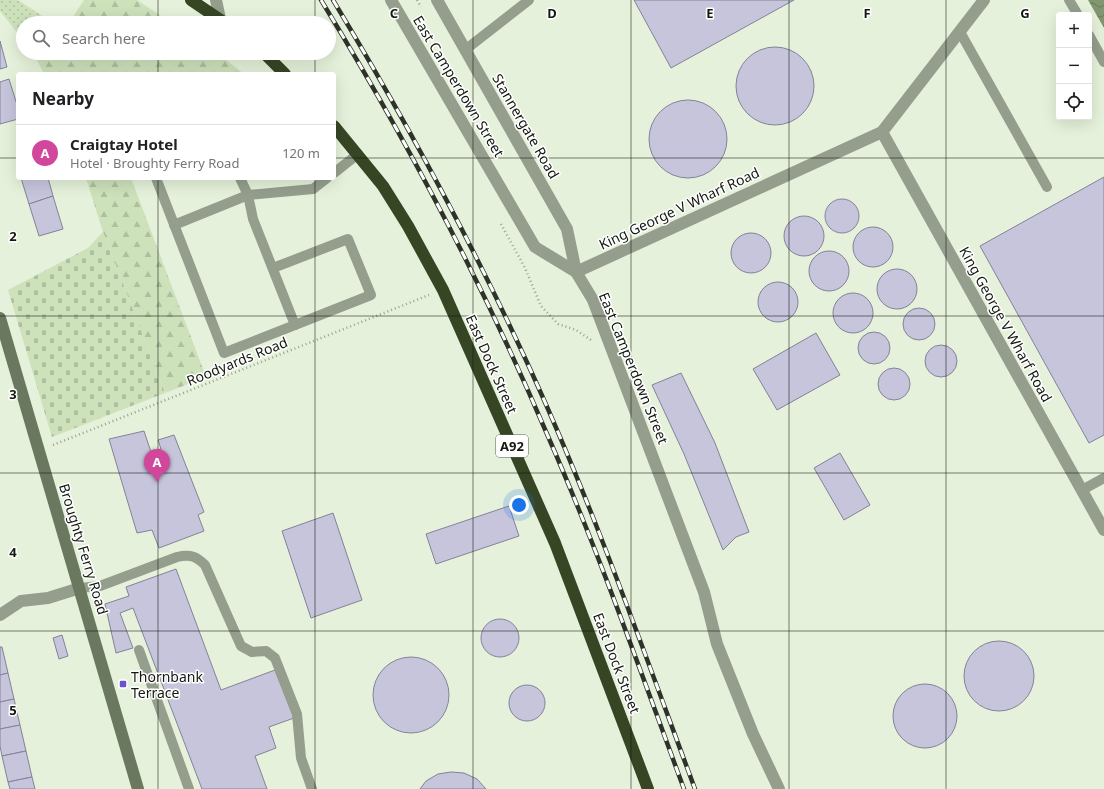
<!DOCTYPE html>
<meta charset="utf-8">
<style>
body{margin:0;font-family:"Noto Sans",sans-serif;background:#f2f2f2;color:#202124}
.controls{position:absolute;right:12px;top:12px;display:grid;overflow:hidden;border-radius:4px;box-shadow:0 4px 16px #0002}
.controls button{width:36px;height:36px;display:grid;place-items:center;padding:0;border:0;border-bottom:1px solid #e0e0e0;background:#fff;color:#202124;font:20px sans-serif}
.you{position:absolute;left:519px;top:505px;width:14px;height:14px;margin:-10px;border:3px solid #fff;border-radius:50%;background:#1a73e8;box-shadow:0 0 0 6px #1a73e833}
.badge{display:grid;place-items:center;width:26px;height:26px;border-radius:50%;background:#6c52cb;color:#fff;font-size:13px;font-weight:700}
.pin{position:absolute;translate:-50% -33px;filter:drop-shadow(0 1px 2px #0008)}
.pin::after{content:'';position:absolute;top:21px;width:14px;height:12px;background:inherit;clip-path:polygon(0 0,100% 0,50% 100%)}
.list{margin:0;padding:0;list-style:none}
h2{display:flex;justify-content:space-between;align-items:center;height:52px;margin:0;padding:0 16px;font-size:17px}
h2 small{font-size:13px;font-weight:400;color:#757577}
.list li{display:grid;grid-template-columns:26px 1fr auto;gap:12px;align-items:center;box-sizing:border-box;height:56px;padding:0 16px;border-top:1px solid #e0e0e0}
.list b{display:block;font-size:15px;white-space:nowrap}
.list p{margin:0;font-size:13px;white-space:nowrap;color:#757577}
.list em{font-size:13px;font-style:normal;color:#757577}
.icon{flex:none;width:22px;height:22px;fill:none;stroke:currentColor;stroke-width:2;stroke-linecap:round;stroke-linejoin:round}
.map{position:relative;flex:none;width:1104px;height:789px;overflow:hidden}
.search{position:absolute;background:#fff;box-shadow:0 4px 16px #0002;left:16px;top:16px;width:320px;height:44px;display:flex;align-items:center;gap:10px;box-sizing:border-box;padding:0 14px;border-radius:22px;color:#757577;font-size:15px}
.panel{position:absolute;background:#fff;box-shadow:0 4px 16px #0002;left:16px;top:72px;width:320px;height:108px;border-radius:4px}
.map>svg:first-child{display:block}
.forest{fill:url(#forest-firs)}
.cemetery{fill:url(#cemetery-stones)}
.garden{fill:url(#garden-dots)}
.water{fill:url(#water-waves)}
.building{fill:#c6c5dc;stroke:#848298}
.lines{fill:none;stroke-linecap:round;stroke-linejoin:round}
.path{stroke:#98a290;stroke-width:2.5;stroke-dasharray:1 3;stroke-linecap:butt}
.lane{stroke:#959e8d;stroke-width:10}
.street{stroke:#959e8d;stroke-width:12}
.secondary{stroke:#6b7860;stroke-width:12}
.highway{stroke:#364625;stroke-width:12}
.rail-casing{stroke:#2e3329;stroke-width:4.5}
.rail{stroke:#fff;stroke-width:3;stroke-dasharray:9;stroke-linecap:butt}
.grid{fill:none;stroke:#141810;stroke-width:1;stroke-opacity:0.55}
.poi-dot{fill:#6c52cb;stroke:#fff;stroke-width:1.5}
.labels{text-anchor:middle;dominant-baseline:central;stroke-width:3;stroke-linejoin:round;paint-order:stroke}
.shield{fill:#fff;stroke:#5a5d58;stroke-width:1}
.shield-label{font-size:13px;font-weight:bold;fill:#141810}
.street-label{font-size:14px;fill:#141810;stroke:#fff}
.poi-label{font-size:14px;fill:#141810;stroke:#fff;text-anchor:start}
.grid-label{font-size:13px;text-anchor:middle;font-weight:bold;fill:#141810;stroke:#fff;stroke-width:3;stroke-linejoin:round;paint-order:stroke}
</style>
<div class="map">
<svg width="1104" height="789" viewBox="0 0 1104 789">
<defs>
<pattern id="forest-firs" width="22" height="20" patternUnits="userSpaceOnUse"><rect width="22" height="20" fill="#cde1bb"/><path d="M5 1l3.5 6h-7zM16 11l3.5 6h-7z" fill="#afc0a0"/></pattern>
<pattern id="cemetery-stones" width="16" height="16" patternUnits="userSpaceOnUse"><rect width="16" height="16" fill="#cde1bb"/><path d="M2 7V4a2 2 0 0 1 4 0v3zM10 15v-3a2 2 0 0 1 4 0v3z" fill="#afc0a0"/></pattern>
<pattern id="garden-dots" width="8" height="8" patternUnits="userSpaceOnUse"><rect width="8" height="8" fill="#cde1bb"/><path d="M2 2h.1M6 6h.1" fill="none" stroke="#afc0a0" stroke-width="1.8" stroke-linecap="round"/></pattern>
<pattern id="water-waves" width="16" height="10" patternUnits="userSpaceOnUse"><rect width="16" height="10" fill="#839672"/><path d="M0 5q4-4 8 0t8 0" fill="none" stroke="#6a795c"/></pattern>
</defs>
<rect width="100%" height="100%" fill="#e5f1da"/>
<g class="forest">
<polygon points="84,0 137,0 172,23 69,23"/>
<polygon points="35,53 217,53 244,74 44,74 34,54"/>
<polygon points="86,178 131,178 206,377 165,393 103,232"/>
</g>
<polygon class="cemetery" points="103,232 165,393 52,437 8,290 88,248"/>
<polygon class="garden" points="0,0 18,0 53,23 23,23 23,40 0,11"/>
<polygon class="water" points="1088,0 1104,0 1104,28"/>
<g class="building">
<polygon points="634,0 794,0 671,68"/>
<polygon points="0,41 7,67 0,69"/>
<circle cx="775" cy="86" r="39"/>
<polygon points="9,79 18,108 18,119 0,124 0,82"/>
<circle cx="688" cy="139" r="39"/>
<polygon points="1104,177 1104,435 1089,443 980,246"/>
<polygon points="21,178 48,178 53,196 29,204"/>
<polygon points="53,196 63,229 39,236 29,204"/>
<circle cx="842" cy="216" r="17"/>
<circle cx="804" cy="236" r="20"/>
<circle cx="873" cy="247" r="20"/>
<circle cx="751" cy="253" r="20"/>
<circle cx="829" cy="271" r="20"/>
<circle cx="897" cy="289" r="20"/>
<circle cx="778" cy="302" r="20"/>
<circle cx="853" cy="313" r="20"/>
<circle cx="919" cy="324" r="16"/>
<circle cx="874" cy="348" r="16"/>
<polygon points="816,333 840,375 777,410 753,369"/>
<circle cx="941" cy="361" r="16"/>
<circle cx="894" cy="384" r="16"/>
<polygon points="681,373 715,443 749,532 736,537 723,550 684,454 652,385"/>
<polygon points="144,431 151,452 161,449 158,440 174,435 204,512 198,515 204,531 159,548 152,530 137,533 109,439"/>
<polygon points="840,453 870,505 844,520 814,468"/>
<polygon points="509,506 519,536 436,564 426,534"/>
<polygon points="333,513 362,600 311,618 282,531"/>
<polygon points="176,569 221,690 275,670 294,718 269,727 276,748 255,756 267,789 202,789 133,608 120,613 133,648 116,653 105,604 129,596 126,587"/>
<circle cx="500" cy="638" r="19"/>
<polygon points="62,635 68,656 59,659 53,638"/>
<circle cx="999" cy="676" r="35"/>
<polygon points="0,647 2,647 8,673 0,675"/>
<circle cx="411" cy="695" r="38"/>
<polygon points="8,673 14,699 0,702 0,675"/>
<circle cx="925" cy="716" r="32"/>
<circle cx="527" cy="703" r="18"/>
<polygon points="14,699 20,725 0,729 0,702"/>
<polygon points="20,725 26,751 2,756 0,746 0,729"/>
<polygon points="26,751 32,777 8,782 2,756"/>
<polygon points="451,772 464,773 477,779 486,789 420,789 426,781 438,774"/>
<polygon points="32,777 35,789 10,789 8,782"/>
</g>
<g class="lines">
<g class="path">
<polyline points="417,0 421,7"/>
<polyline points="501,224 525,268 541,306 558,324 576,330 591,340"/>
<polyline points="53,445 429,295"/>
</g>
<g class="lane">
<polyline points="1069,0 1078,15"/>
<polyline points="960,32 1047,187"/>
<polyline points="1089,35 1104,62"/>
<polyline points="465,50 529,0"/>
<polyline points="334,173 358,154"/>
<polyline points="156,178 224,353 371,295 348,239 273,268"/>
<polyline points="240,178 248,195 253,219 295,325"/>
<polyline points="174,225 248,195 313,189 327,178"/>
<polyline points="1082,490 1104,478"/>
<path d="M 80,588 L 100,586 L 177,557 C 190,554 196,556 205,565 L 241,646 L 252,652 L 266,651 L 275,658 L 297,714 L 301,758 L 312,789"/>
<polyline points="139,650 189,789"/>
</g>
<g class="street">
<polyline points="216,0 220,19"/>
<polyline points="391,0 535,247 576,272 593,300 704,592 717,644 753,734 779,789"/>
<polyline points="437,0 567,229 576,272"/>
<polyline points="882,132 984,0"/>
<polyline points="576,272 882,132 1104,530"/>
<polyline points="0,615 21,601 48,598 80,588"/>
</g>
<polyline class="secondary" points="0,318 138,789"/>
<g class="highway">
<polyline points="191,0 225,23"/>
<polyline points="264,53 285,74"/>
<polyline points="334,126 383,186 408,226 443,290 555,543 648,789"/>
</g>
<defs>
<g id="rail">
<path d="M 321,0 C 406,139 483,284 547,434 C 598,550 640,670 684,789"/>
<path d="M 333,0 C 403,116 468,235 525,358 C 590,498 641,644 695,789"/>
</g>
</defs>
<use href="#rail" class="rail-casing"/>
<use href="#rail" class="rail"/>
</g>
<path class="grid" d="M 158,0 L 158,23M 315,0 L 315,23M 473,0 L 473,789M 631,0 L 631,789M 789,0 L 789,789M 946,0 L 946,789M 158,53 L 158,74M 315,53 L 315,74M 0,158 L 18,158M 334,158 L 1104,158M 158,178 L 158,789M 315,178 L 315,789M 0,316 L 1104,316M 0,473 L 1104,473M 0,631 L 1104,631"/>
<rect class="poi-dot" x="119" y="680" width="8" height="8" rx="2"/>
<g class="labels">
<rect class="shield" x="496" y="435" width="32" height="22" rx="3"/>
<g class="shield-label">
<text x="512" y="446">A92</text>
</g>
<g class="street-label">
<text transform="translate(459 86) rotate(59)">East Camperdown Street</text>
<text transform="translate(526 126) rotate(60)">Stannergate Road</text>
<text transform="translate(679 208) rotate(-25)">King George V Wharf Road</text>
<text transform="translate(1006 324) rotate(61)">King George V Wharf Road</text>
<text transform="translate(237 361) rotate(-22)">Roodyards Road</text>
<text transform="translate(492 364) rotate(66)">East Dock Street</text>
<text transform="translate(634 368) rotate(68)">East Camperdown Street</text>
<text transform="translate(84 549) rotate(73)">Broughty Ferry Road</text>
<text transform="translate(617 663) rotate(69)">East Dock Street</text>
</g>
<g class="poi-label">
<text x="131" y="676">Thornbank<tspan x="131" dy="16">Terrace</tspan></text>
</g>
</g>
<g class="grid-label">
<text x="394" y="18">C</text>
<text x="552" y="18">D</text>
<text x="710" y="18">E</text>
<text x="867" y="18">F</text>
<text x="1025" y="18">G</text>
<text x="13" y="241">2</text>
<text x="13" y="399">3</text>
<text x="13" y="557">4</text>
<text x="13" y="715">5</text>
</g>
</svg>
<div class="controls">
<button>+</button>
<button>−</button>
<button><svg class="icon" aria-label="locate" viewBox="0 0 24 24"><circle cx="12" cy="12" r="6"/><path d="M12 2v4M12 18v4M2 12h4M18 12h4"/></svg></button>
</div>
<div class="you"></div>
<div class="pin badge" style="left:157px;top:482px;background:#d1479c">A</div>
<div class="search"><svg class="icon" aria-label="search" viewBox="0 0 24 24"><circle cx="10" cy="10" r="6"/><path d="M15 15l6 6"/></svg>Search here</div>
<section class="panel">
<h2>Nearby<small></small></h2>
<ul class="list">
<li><span class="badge" style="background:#d1479c">A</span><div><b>Craigtay Hotel</b><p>Hotel · Broughty Ferry Road</p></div><em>120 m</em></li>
</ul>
</section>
</div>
